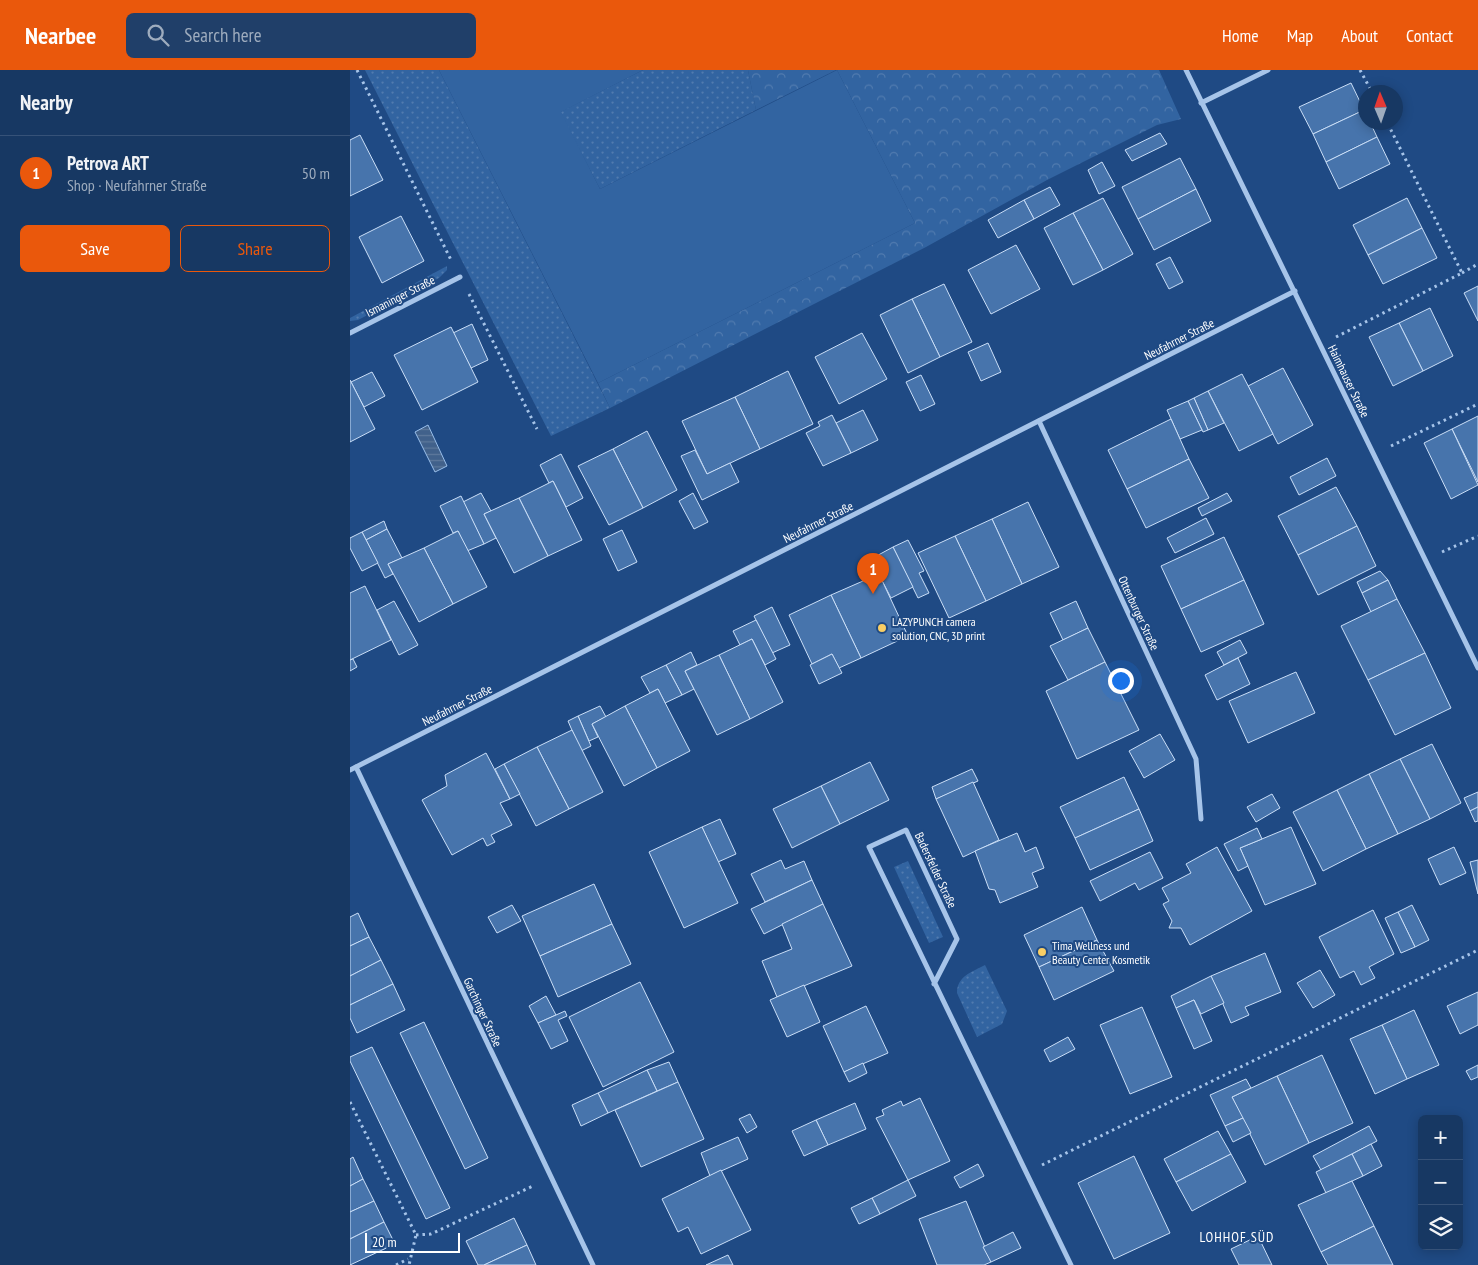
<!DOCTYPE html>
<meta charset="utf-8">
<style>
body{margin:0;font-family:"PT Sans Narrow",sans-serif;background:#203f69;color:#f1f3f6}
.controls{position:absolute;right:15px;bottom:15px;display:grid;overflow:hidden;border-radius:8px;box-shadow:0 2px 12px #0003}
.controls button{width:45px;height:45px;display:grid;place-items:center;padding:0;border:0;border-bottom:1px solid #365278;background:#173863;color:#f1f3f6;font:25px sans-serif}
.compass{position:absolute;left:1008px;top:15px;width:45px;height:45px;border-radius:50%;background:#173863;box-shadow:0 2px 12px #0003;rotate:358deg}
.scale{position:absolute;left:15px;bottom:12px;width:95px;box-sizing:border-box;padding-left:5px;border:2px solid #fff;border-top:0;font-size:14px;line-height:18px;white-space:nowrap;color:#fff;-webkit-text-stroke:4px #1f4a84;paint-order:stroke}
.you{position:absolute;left:770px;top:610px;width:18px;height:18px;margin:-12px;border:4px solid #fff;border-radius:50%;background:#1a73e8;box-shadow:0 0 0 8px #1a73e833}
.badge{display:grid;place-items:center;width:32px;height:32px;border-radius:50%;background:#ea580c;color:#fff;font-size:16px;font-weight:700}
.pin{position:absolute;translate:-50% -41px;filter:drop-shadow(0 1px 2px #0008)}
.pin::after{content:'';position:absolute;top:26px;width:18px;height:15px;background:inherit;clip-path:polygon(0 0,100% 0,50% 100%)}
.list{margin:0;padding:0;list-style:none}
h2{display:flex;justify-content:space-between;align-items:center;height:65px;margin:0;padding:0 20px;font-size:21px}
h2 small{font-size:16px;font-weight:400;color:#9eacbe}
.list li{display:grid;grid-template-columns:32px 1fr auto;gap:15px;align-items:center;box-sizing:border-box;height:75px;padding:0 20px;border-top:1px solid #365278}
.list b{display:block;font-size:19px;white-space:nowrap}
.list p{margin:0;font-size:16px;white-space:nowrap;color:#9eacbe}
.list em{font-size:16px;font-style:normal;color:#9eacbe}
.actions{display:flex;gap:10px;padding:15px 20px}
.actions a{flex:1;padding:11px 0;border:1px solid #ea580c;border-radius:8px;text-align:center;font-size:18px;color:#ea580c}
.actions .main{background:#ea580c;color:#fff}
.icon{flex:none;width:28px;height:28px;fill:none;stroke:currentColor;stroke-width:2;stroke-linecap:round;stroke-linejoin:round}
.map{position:relative;flex:none;width:1128px;height:1195px;overflow:hidden}
header{display:flex;align-items:center;gap:30px;box-sizing:border-box;height:70px;padding:0 25px;background:#ea580c;color:#fff}
header strong{font-size:24px}
nav{display:flex;gap:28px;margin-inline-start:auto;font-size:18px}
.search{width:350px;height:45px;background:#203f69;display:flex;align-items:center;gap:12px;box-sizing:border-box;padding:0 18px;border-radius:8px;color:#9eacbe;font-size:19px}
main{display:flex}
aside{flex:1;background:#173863}
.map>svg:first-child{display:block}
.green{fill:url(#green-dots)}
.forest{fill:url(#forest-crowns)}
.pitch{fill:#3264a1}
.water{fill:url(#water-rules);stroke:#99bfeb}
.building{fill:#4774ac;stroke:#cadef7}
.lines{fill:none;stroke-linecap:round;stroke-linejoin:round}
.path{stroke:#a6c4e9;stroke-width:3;stroke-dasharray:2.5 4;stroke-linecap:butt}
.street{stroke:#a6c4e9;stroke-width:5}
.poi-dot{fill:#f8ce65;stroke:#1f4a84;stroke-width:2}
.labels{text-anchor:middle;dominant-baseline:central;stroke-width:4;stroke-linejoin:round;paint-order:stroke}
.street-label{font-size:12px;fill:#fff;stroke:#1f4a84}
.poi-label{font-size:12px;fill:#fff;stroke:#1f4a84;text-anchor:start}
.neighbourhood-label{font-size:14px;letter-spacing:1px;fill:#fff;stroke:#1f4a84}
</style>
<header>
<strong>Nearbee</strong>
<div class="search"><svg class="icon" aria-label="search" viewBox="0 0 24 24"><circle cx="10" cy="10" r="6"/><path d="M15 15l6 6"/></svg>Search here</div>
<nav><a>Home</a><a>Map</a><a>About</a><a>Contact</a></nav>
</header>
<main>
<aside>
<h2>Nearby<small></small></h2>
<ul class="list">
<li><span class="badge">1</span><div><b>Petrova ART</b><p>Shop · Neufahrner Straße</p></div><em>50 m</em></li>
</ul>
<div class="actions"><a class="main">Save</a><a>Share</a></div>
</aside>
<div class="map">
<svg width="1128" height="1195" viewBox="0 0 1128 1195">
<defs>
<pattern id="green-dots" width="8" height="8" patternUnits="userSpaceOnUse" patternTransform="scale(1.25)"><rect width="8" height="8" fill="#3264a1"/><path d="M2 2h.1M6 6h.1" fill="none" stroke="#517baf" stroke-width="1.8" stroke-linecap="round"/></pattern>
<pattern id="forest-crowns" width="20" height="18" patternUnits="userSpaceOnUse" patternTransform="scale(1.25)"><rect width="20" height="18" fill="#3264a1"/><path d="M2 6a3 3 0 1 1 6 0M12 15a3 3 0 1 1 6 0" fill="none" stroke="#517baf"/></pattern>
<pattern id="water-rules" width="6" height="5" patternUnits="userSpaceOnUse" patternTransform="scale(1.25)"><rect width="6" height="5" fill="#41618b"/><path d="M0 2.5h6" fill="none" stroke="#5e799c"/></pattern>
</defs>
<rect width="100%" height="100%" fill="#1f4a84"/>
<g class="green">
<polygon points="15,0 89,0 260,338 201,366"/>
<polygon points="293,0 398,0 406,40 250,119 210,42"/>
<polygon points="97,196 97,200 89,208 8,250 0,251 0,248"/>
<polygon points="558,791 593,867 579,873 544,797"/>
<path d="M 635,895 L 657,941 L 652,954 L 627,967 L 607,923 C 607,906 622,902 635,895 Z"/>
</g>
<g class="forest">
<polygon points="398,0 486,0 406,40"/>
<polygon points="487,0 809,0 831,49 807,55 697,110 576,177 260,338 248,313 565,153"/>
</g>
<polygon class="pitch" points="89,0 293,0 211,42 250,119 487,0 565,153 248,313"/>
<polygon class="water" points="78,355 97,396 85,402 65,362"/>
<g class="building">
<polygon points="1001,13 1014,40 963,64 949,37"/>
<polygon points="1014,40 1016,52 1020,52 1027,67 976,92 963,64"/>
<polygon points="810,63 817,74 782,91 775,80"/>
<polygon points="10,65 33,110 0,126 0,70"/>
<polygon points="1027,67 1040,94 989,119 976,92"/>
<polygon points="830,88 846,119 788,149 772,117"/>
<polygon points="752,92 765,116 749,124 738,100"/>
<polygon points="700,117 710,135 684,149 674,130"/>
<polygon points="846,119 861,151 804,180 788,149"/>
<polygon points="753,128 783,184 753,200 723,143"/>
<polygon points="1057,128 1072,158 1018,185 1003,155"/>
<polygon points="674,130 684,149 648,168 638,150"/>
<polygon points="723,143 753,200 723,215 694,158"/>
<polygon points="51,146 74,191 32,213 9,167"/>
<polygon points="1072,158 1087,188 1033,214 1018,185"/>
<polygon points="666,175 690,219 641,244 618,200"/>
<polygon points="820,187 833,212 819,219 806,194"/>
<polygon points="594,214 622,272 590,287 562,229"/>
<polygon points="1128,216 1128,251 1114,223"/>
<polygon points="562,229 590,287 558,303 530,245"/>
<polygon points="1080,238 1103,286 1073,301 1049,253"/>
<polygon points="1049,253 1073,301 1043,316 1019,267"/>
<polygon points="122,254 138,290 121,298 103,263"/>
<polygon points="101,257 128,312 72,340 44,285"/>
<polygon points="512,263 537,309 489,334 465,287"/>
<polygon points="638,273 651,302 631,311 618,282"/>
<polygon points="933,298 963,355 928,374 898,316"/>
<polygon points="438,301 463,354 410,379 385,327"/>
<polygon points="22,302 35,326 14,337 1,312"/>
<polygon points="892,304 923,364 889,381 858,321"/>
<polygon points="571,305 585,334 570,341 556,312"/>
<polygon points="0,310 25,359 0,372"/>
<polygon points="858,321 874,353 858,360 844,328"/>
<polygon points="385,327 410,379 357,404 332,351"/>
<polygon points="844,328 858,360 853,362 838,331"/>
<polygon points="838,331 852,360 830,369 817,340"/>
<polygon points="513,340 528,370 501,383 486,353"/>
<polygon points="482,345 501,383 473,396 456,363 470,356 468,352"/>
<polygon points="1128,346 1128,412 1102,359"/>
<polygon points="821,349 839,389 777,419 758,380"/>
<polygon points="1102,359 1128,415 1101,429 1074,373"/>
<polygon points="297,361 327,420 293,438 263,379"/>
<polygon points="263,379 293,438 259,455 228,396"/>
<polygon points="345,380 357,404 380,393 389,412 352,430 331,386"/>
<polygon points="211,384 233,428 216,437 203,411 199,413 190,395"/>
<polygon points="977,388 986,406 949,425 940,407"/>
<polygon points="839,389 859,428 796,458 777,419"/>
<polygon points="203,411 232,470 198,486 169,428"/>
<polygon points="986,417 1007,456 948,485 928,446"/>
<polygon points="131,423 141,441 134,444 146,468 134,474 113,432"/>
<polygon points="343,423 358,452 344,459 329,431"/>
<polygon points="877,423 882,431 852,446 848,438"/>
<polygon points="111,426 134,474 117,481 108,461 103,463 90,436"/>
<polygon points="169,428 198,486 164,503 134,444"/>
<polygon points="678,432 709,497 672,514 642,449"/>
<polygon points="856,448 864,464 825,483 817,468"/>
<polygon points="642,449 672,514 636,531 605,466"/>
<polygon points="34,451 37,459 16,470 12,462"/>
<polygon points="1007,456 1026,496 968,525 948,485"/>
<polygon points="37,459 52,488 38,494 43,504 35,508 16,470"/>
<polygon points="272,460 287,492 268,501 253,469"/>
<polygon points="108,461 137,517 103,534 74,478"/>
<polygon points="12,462 28,493 12,501 0,478 0,468"/>
<polygon points="605,466 636,531 599,548 568,483"/>
<polygon points="874,467 894,510 831,539 811,496"/>
<polygon points="558,470 574,501 569,503 579,523 568,528 543,477"/>
<polygon points="543,477 563,517 541,528 521,489"/>
<polygon points="74,478 103,534 69,552 38,494"/>
<polygon points="1030,501 1038,510 1012,523 1007,512"/>
<polygon points="529,504 558,566 511,588 481,525"/>
<polygon points="894,510 914,554 851,582 831,539"/>
<polygon points="1038,510 1047,529 1021,542 1012,523"/>
<polygon points="15,516 41,570 0,590 0,523"/>
<polygon points="481,525 511,588 489,598 482,584 462,594 439,545"/>
<polygon points="1047,529 1075,583 1018,610 991,556"/>
<polygon points="44,531 68,575 49,585 27,540"/>
<polygon points="726,531 738,558 713,570 700,543"/>
<polygon points="422,537 440,575 422,583 404,546"/>
<polygon points="406,550 426,589 415,595 402,569 390,575 383,561"/>
<polygon points="738,558 755,592 718,610 700,576"/>
<polygon points="402,569 433,632 400,649 369,585"/>
<polygon points="890,570 897,583 874,595 867,582"/>
<polygon points="341,582 347,595 335,601 344,619 332,625 316,595"/>
<polygon points="1075,583 1101,638 1045,665 1018,610"/>
<polygon points="482,584 492,603 469,614 460,595"/>
<polygon points="369,585 400,649 367,665 335,601"/>
<polygon points="888,588 900,614 867,630 855,605"/>
<polygon points="3,589 7,597 0,601 0,590"/>
<polygon points="755,592 789,660 727,689 696,621"/>
<polygon points="316,595 332,625 315,633 308,619 300,623 291,607"/>
<polygon points="946,602 965,643 898,673 879,631"/>
<polygon points="308,619 340,681 307,698 275,636"/>
<polygon points="250,636 256,647 242,654 248,667 239,671 228,646"/>
<polygon points="275,636 307,698 274,716 242,654"/>
<polygon points="228,646 241,676 231,681 218,651"/>
<polygon points="222,660 253,722 219,739 187,677"/>
<polygon points="810,664 825,690 794,708 779,681"/>
<polygon points="1082,674 1111,733 1080,749 1050,689"/>
<polygon points="187,677 219,739 186,756 154,694"/>
<polygon points="136,683 160,729 150,733 162,755 141,765 145,772 137,776 133,768 102,785 72,730 97,716 95,705"/>
<polygon points="1050,689 1080,749 1048,764 1019,704"/>
<polygon points="520,692 539,730 490,754 471,716"/>
<polygon points="154,694 170,724 160,729 145,699"/>
<polygon points="622,699 628,711 586,729 582,717"/>
<polygon points="1019,704 1048,764 1016,779 987,720"/>
<polygon points="774,707 789,739 725,768 710,737"/>
<polygon points="623,712 649,770 613,787 586,729"/>
<polygon points="471,716 490,754 442,778 423,739"/>
<polygon points="987,720 1016,779 973,801 943,742"/>
<polygon points="1128,722 1128,737 1120,741 1114,728"/>
<polygon points="922,724 930,738 906,752 897,737"/>
<polygon points="1128,737 1128,751 1125,752 1120,741"/>
<polygon points="789,739 803,771 740,800 725,768"/>
<polygon points="370,749 386,784 368,792 352,757"/>
<polygon points="352,757 388,833 334,858 299,782"/>
<polygon points="941,757 966,814 915,835 890,778"/>
<polygon points="907,758 912,769 890,778 898,796 888,801 874,774"/>
<polygon points="667,763 675,782 686,777 694,798 682,803 688,817 650,833 645,820 639,819 625,781"/>
<polygon points="867,777 902,841 840,875 831,858 819,858 822,851 813,834 819,831 812,818 841,803 836,794"/>
<polygon points="1104,777 1116,803 1090,815 1078,789"/>
<polygon points="800,782 813,808 789,820 785,813 750,831 740,811"/>
<polygon points="431,790 435,799 454,791 462,810 415,832 401,804"/>
<polygon points="1128,790 1128,824 1120,792"/>
<polygon points="462,810 473,834 414,864 401,839"/>
<polygon points="244,814 262,854 190,886 172,846"/>
<polygon points="473,834 502,896 427,927 412,891 442,879 432,854"/>
<polygon points="162,835 171,851 147,863 138,847"/>
<polygon points="1062,835 1079,870 1065,877 1048,842"/>
<polygon points="732,837 747,870 689,897 674,865"/>
<polygon points="1023,840 1044,884 1019,897 1025,908 1011,915 1004,901 990,908 969,867"/>
<polygon points="1048,842 1065,877 1051,883 1035,848"/>
<polygon points="8,843 19,867 0,876 0,847"/>
<polygon points="262,854 281,894 208,927 190,886"/>
<polygon points="19,867 31,890 0,906 0,876"/>
<polygon points="747,870 764,901 704,930 689,897"/>
<polygon points="915,883 931,922 895,937 899,945 881,953 861,906"/>
<polygon points="31,890 43,914 0,935 0,906"/>
<polygon points="970,900 985,925 963,938 947,913"/>
<polygon points="861,906 874,933 851,944 844,930 826,938 821,926"/>
<polygon points="290,912 324,982 253,1017 219,947"/>
<polygon points="43,914 55,940 7,963 0,948 0,935"/>
<polygon points="454,915 470,952 437,967 420,930"/>
<polygon points="1128,922 1128,955 1110,964 1097,936"/>
<polygon points="196,926 206,945 188,953 179,936"/>
<polygon points="844,930 862,971 844,979 826,938"/>
<polygon points="516,936 538,983 494,1002 473,956"/>
<polygon points="792,937 822,1007 780,1024 750,955"/>
<polygon points="1064,940 1089,995 1057,1009 1032,955"/>
<polygon points="215,941 217,946 208,950 218,971 201,979 188,953"/>
<polygon points="74,952 138,1088 115,1099 50,963"/>
<polygon points="1032,955 1057,1009 1025,1024 1000,969"/>
<polygon points="718,967 725,979 700,992 694,980"/>
<polygon points="22,977 100,1138 76,1149 0,991 0,987"/>
<polygon points="972,985 1003,1053 959,1073 927,1006"/>
<polygon points="319,992 328,1012 307,1021 297,1000"/>
<polygon points="513,993 517,1003 499,1012 494,1002"/>
<polygon points="1128,995 1128,1007 1121,1010 1116,1001"/>
<polygon points="297,1000 307,1021 258,1043 248,1023"/>
<polygon points="927,1006 959,1073 915,1095 882,1027"/>
<polygon points="896,1009 901,1018 882,1027 893,1048 875,1056 860,1025"/>
<polygon points="328,1012 354,1069 291,1097 265,1040"/>
<polygon points="248,1023 258,1043 231,1056 222,1035"/>
<polygon points="570,1028 600,1091 558,1110 526,1048 534,1045 532,1040 551,1031 553,1036"/>
<polygon points="505,1033 516,1059 478,1075 466,1050"/>
<polygon points="400,1044 407,1057 397,1063 389,1049"/>
<polygon points="893,1048 901,1063 883,1072 875,1056"/>
<polygon points="466,1050 478,1075 454,1086 442,1061"/>
<polygon points="1019,1056 1027,1071 971,1100 963,1086"/>
<polygon points="868,1061 881,1084 826,1112 814,1089"/>
<polygon points="388,1067 398,1089 360,1106 351,1083"/>
<polygon points="1021,1074 1032,1096 1013,1106 1002,1084"/>
<polygon points="881,1084 896,1112 842,1141 826,1112"/>
<polygon points="1002,1084 1013,1106 976,1123 966,1102"/>
<polygon points="784,1086 820,1163 764,1189 728,1113"/>
<polygon points="3,1087 13,1109 0,1116 0,1089"/>
<polygon points="628,1094 634,1106 610,1118 604,1107"/>
<polygon points="371,1100 401,1160 351,1184 338,1157 328,1162 312,1129"/>
<polygon points="13,1109 24,1131 0,1142 0,1116"/>
<polygon points="558,1110 566,1126 530,1144 522,1128"/>
<polygon points="1002,1111 1024,1156 971,1182 948,1135"/>
<polygon points="522,1128 530,1144 509,1154 501,1138"/>
<polygon points="24,1131 34,1152 0,1169 0,1142"/>
<polygon points="616,1131 641,1192 634,1195 587,1195 569,1149"/>
<polygon points="164,1148 177,1175 134,1195 128,1195 116,1171"/>
<polygon points="34,1152 45,1174 0,1195 0,1169"/>
<polygon points="1024,1156 1043,1195 978,1195 971,1182"/>
<polygon points="663,1162 671,1178 641,1192 633,1177"/>
<polygon points="908,1166 922,1195 889,1195 881,1179"/>
<polygon points="177,1175 186,1195 134,1195"/>
<polygon points="378,1185 383,1195 356,1195"/>
</g>
<g class="lines">
<g class="path">
<polyline points="7,0 101,190"/>
<polyline points="1010,0 1022,22"/>
<polyline points="1112,203 1128,194"/>
<polyline points="119,224 187,359"/>
<polyline points="986,267 1112,203 1037,52"/>
<polyline points="1041,376 1128,334"/>
<polyline points="1092,482 1128,466"/>
<polyline points="0,1032 66,1165 59,1195"/>
<polyline points="692,1095 1128,880"/>
<polyline points="66,1165 81,1164 185,1115"/>
<polyline points="46,1195 58,1189"/>
</g>
<g class="street">
<polyline points="836,0 1128,598"/>
<polyline points="851,33 918,0"/>
<polyline points="0,263 110,207"/>
<polyline points="689,351 846,689 851,749"/>
<polyline points="6,697 243,1195"/>
<polyline points="0,700 945,221"/>
<polyline points="584,914 607,869 556,760 519,777 721,1195"/>
</g>
</g>
<g class="poi-dot">
<circle cx="532" cy="558" r="5"/>
<circle cx="692" cy="882" r="5"/>
</g>
<g class="labels">
<g class="street-label">
<text transform="translate(50 226) rotate(-27)">Ismaninger Straße</text>
<text transform="translate(829 269) rotate(-27)">Neufahrner Straße</text>
<text transform="translate(999 311) rotate(64)">Haimhauser Straße</text>
<text transform="translate(468 452) rotate(-27)">Neufahrner Straße</text>
<text transform="translate(789 543) rotate(65)">Ottenburger Straße</text>
<text transform="translate(107 635) rotate(-27)">Neufahrner Straße</text>
<text transform="translate(586 800) rotate(65)">Badersfelder Straße</text>
<text transform="translate(133 942) rotate(65)">Garchinger Straße</text>
</g>
<g class="poi-label">
<text x="542" y="551">LAZYPUNCH camera<tspan x="542" dy="14">solution, CNC, 3D print</tspan></text>
<text x="702" y="875">Tima Wellness und<tspan x="702" dy="14">Beauty Center Kosmetik</tspan></text>
</g>
<g class="neighbourhood-label">
<text x="887" y="1167">LOHHOF SÜD</text>
</g>
</g>
</svg>
<div class="controls">
<button>+</button>
<button>−</button>
<button><svg class="icon" aria-label="layers" viewBox="0 0 24 24"><path d="M12 4l9 5-9 5-9-5zM3 14l9 5 9-5"/></svg></button>
</div>
<svg class="compass" viewBox="-18 -18 36 36"><path d="M0-13l5 13h-10z" fill="#e53935"/><path d="M0 13l5-13h-10z" fill="#9eacbe"/></svg>
<div class="scale">20 m</div>
<div class="you"></div>
<div class="pin badge" style="left:523px;top:524px">1</div>
</div>
</main>
